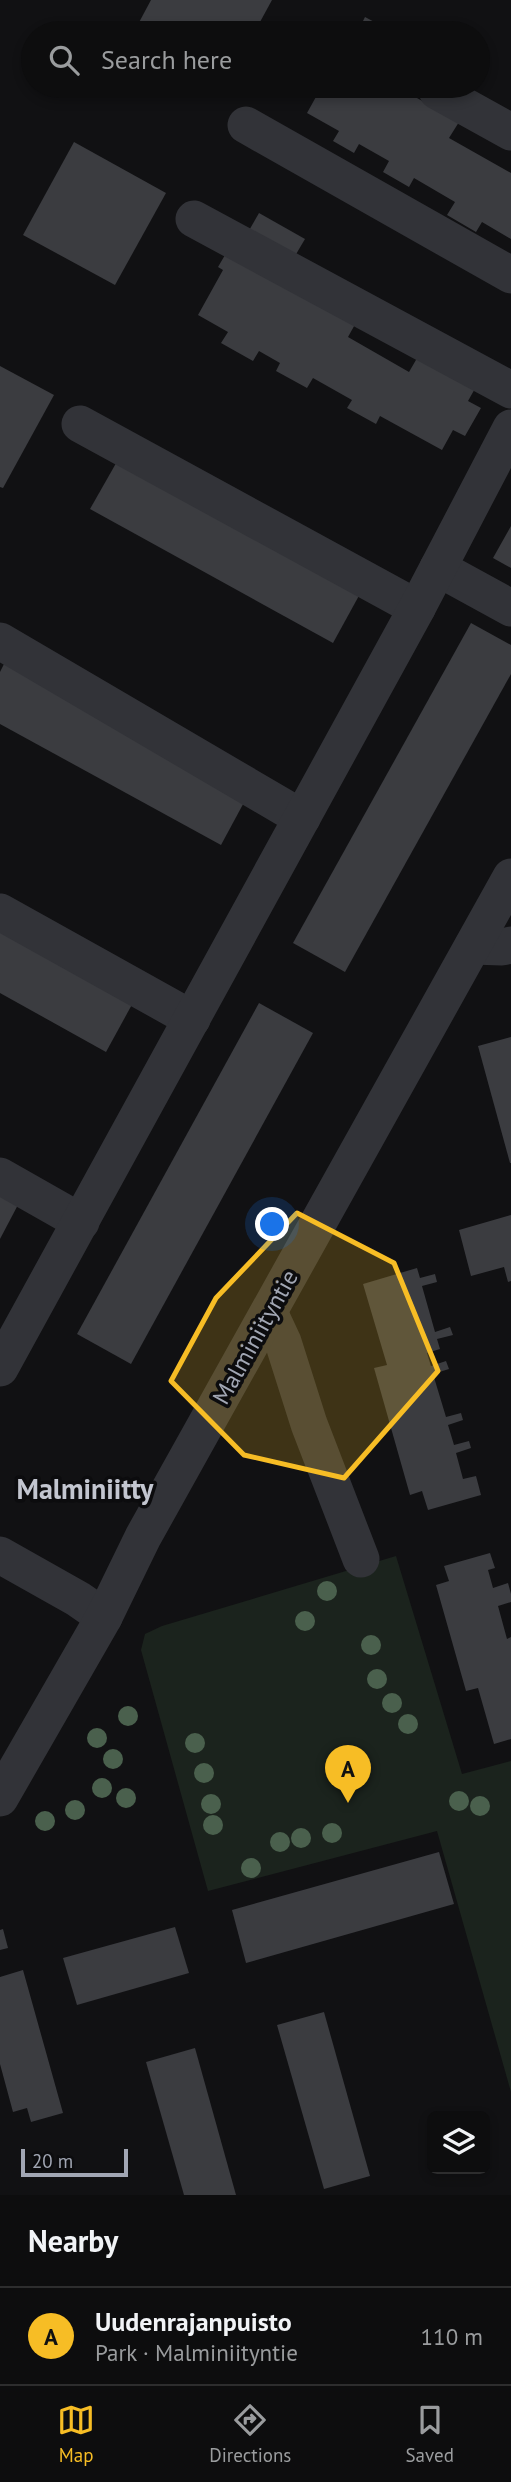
<!DOCTYPE html>
<meta charset="utf-8">
<style>
body{margin:0;font-family:"PT Sans",sans-serif;background:#1b1b1c;color:#f1f3f6}
.controls{position:absolute;right:21px;bottom:21px;display:grid;overflow:hidden;border-radius:10px;box-shadow:0 4px 10px #0003}
.controls button{width:63px;height:63px;display:grid;place-items:center;padding:0;border:0;border-bottom:2px solid #2d2d2e;background:#0d0d0e;color:#f1f3f6;font:35px sans-serif}
.scale{position:absolute;left:21px;bottom:18px;width:107px;box-sizing:border-box;padding-left:7px;border:4px solid #a2a7b4;border-top:0;font-size:19px;line-height:24px;white-space:nowrap;color:#a2a7b4;-webkit-text-stroke:5px #0c0c0e;paint-order:stroke}
.you{position:absolute;left:273px;top:1225px;width:24px;height:24px;margin:-18px;border:5px solid #fff;border-radius:50%;background:#1a73e8;box-shadow:0 0 0 10px #1a73e833}
.badge{display:grid;place-items:center;width:46px;height:46px;border-radius:50%;background:#f7bd25;color:#111;font-size:23px;font-weight:700}
.pin{position:absolute;translate:-50% -58px;filter:drop-shadow(0 2px 4px #0008)}
.pin::after{content:'';position:absolute;top:37px;width:24px;height:21px;background:inherit;clip-path:polygon(0 0,100% 0,50% 100%)}
.list{margin:0;padding:0;list-style:none}
h2{display:flex;justify-content:space-between;align-items:center;height:91px;margin:0;padding:0 28px;font-size:30px}
h2 small{font-size:23px;font-weight:400;color:#9a9c9e}
.list li{display:grid;grid-template-columns:46px 1fr auto;gap:21px;align-items:center;box-sizing:border-box;height:98px;padding:0 28px;border-top:2px solid #2d2d2e}
.list b{display:block;font-size:26px;white-space:nowrap}
.list p{margin:0;font-size:23px;white-space:nowrap;color:#9a9c9e}
.list em{font-size:23px;font-style:normal;color:#9a9c9e}
.icon{flex:none;width:38px;height:38px;fill:none;stroke:currentColor;stroke-width:2;stroke-linecap:round;stroke-linejoin:round}
.map{position:relative;flex:none;width:511px;height:2195px;overflow:hidden}
.search{position:absolute;background:#0d0d0e;box-shadow:0 4px 10px #0003;left:21px;right:21px;top:21px;height:77px;display:flex;align-items:center;gap:18px;box-sizing:border-box;padding:0 24px;border-radius:38px;color:#9a9c9e;font-size:26px}
.sheet{height:189px;background:#0d0d0e}
nav{display:flex;justify-content:space-around;align-items:center;box-sizing:border-box;height:98px;border-top:2px solid #2d2d2e;background:#0d0d0e;font-size:19px;color:#9a9c9e}
nav a{display:grid;justify-items:center;gap:4px}
nav .on{color:#f7bd25}
.map>svg:first-child{display:block}
.green{fill:#1b231d}
.building{fill:#3b3c40}
.lines{fill:none;stroke-linecap:round;stroke-linejoin:round}
.minor{stroke:#323338;stroke-width:37}
.tree{fill:#4a604d}
.marked{fill:#f7bd25;fill-opacity:0.2;stroke:#f7bd25;stroke-width:5;stroke-linejoin:round}
.labels{text-anchor:middle;dominant-baseline:central;stroke-width:7;stroke-linejoin:round;paint-order:stroke}
.street-label{font-size:24px;fill:#a2a7b4;stroke:#0c0c0e}
.quarter-label{font-size:28px;font-weight:bold;fill:#c3c6d0;stroke:#0c0c0e}
</style>
<div class="map">
<svg width="511" height="2195" viewBox="0 0 511 2195">
<rect width="100%" height="100%" fill="#111113"/>
<polygon class="green" points="396,1556 462,1774 511,1761 511,2092 437,1831 208,1891 141,1650 145,1634 162,1626"/>
<g class="building">
<polygon points="151,0 272,0 254,33 145,33 136,28"/>
<polygon points="365,17 395,33 357,33"/>
<polygon points="322,86 396,86 459,122 449,138 511,173 511,239 482,222 476,232 447,215 455,202 414,178 409,187 383,172 389,161 359,144 354,153 333,141 339,131 307,113"/>
<polygon points="74,142 166,193 115,285 23,235"/>
<polygon points="259,213 305,239 292,261 247,234"/>
<polygon points="225,255 358,319 348,337 409,372 420,353 477,385 468,401 481,408 465,436 453,430 442,450 380,416 376,424 347,408 352,400 313,378 307,388 276,371 280,363 259,351 253,361 221,343 228,332 198,315 223,270 218,267"/>
<polygon points="0,366 54,395 3,488 0,487"/>
<polygon points="119,458 361,592 333,643 90,509"/>
<polygon points="511,526 511,568 493,558"/>
<polygon points="471,623 511,645 511,674 345,972 293,943"/>
<polygon points="5,662 248,795 221,845 0,724 0,672"/>
<polygon points="0,925 135,999 106,1052 0,993"/>
<polygon points="259,1003 313,1033 131,1364 77,1334"/>
<polygon points="511,1037 511,1163 510,1163 478,1046"/>
<polygon points="0,1190 20,1201 0,1239"/>
<polygon points="511,1215 511,1281 508,1282 504,1267 471,1276 459,1230"/>
<polygon points="417,1268 420,1278 435,1274 437,1282 422,1286 435,1332 450,1327 453,1335 437,1339 440,1349 427,1353 431,1366 446,1361 449,1369 433,1374 446,1417 461,1413 463,1420 448,1425 454,1445 469,1441 471,1448 456,1453 463,1479 476,1476 481,1495 428,1510 422,1491 410,1495 374,1368 387,1365 363,1284"/>
<polygon points="490,1553 495,1568 488,1570 493,1588 508,1583 511,1594 511,1602 498,1606 507,1639 511,1637 511,1739 494,1744 478,1688 466,1691 436,1585 449,1581 444,1566"/>
<polygon points="439,1852 454,1904 246,1963 232,1910"/>
<polygon points="175,1927 189,1973 77,2005 63,1958"/>
<polygon points="3,1929 8,1948 0,1950 0,1930"/>
<polygon points="23,1970 63,2113 31,2122 27,2108 13,2112 0,2064 0,1977"/>
<polygon points="324,2012 370,2176 324,2189 277,2025"/>
<polygon points="195,2048 236,2195 184,2195 146,2062"/>
</g>
<g class="lines">
<g class="minor">
<polyline points="437,91 511,132"/>
<polyline points="246,125 511,275"/>
<polyline points="194,219 511,390"/>
<polyline points="80,424 417,608"/>
<polyline points="438,568 511,608"/>
<polyline points="0,641 302,818"/>
<polyline points="0,912 192,1019"/>
<polyline points="473,946 502,947 511,945"/>
<polyline points="0,1176 81,1222"/>
<polyline points="269,1312 283,1342 309,1424 361,1559"/>
<polyline points="0,1368 417,608 511,428"/>
<polyline points="0,1555 78,1599 104,1617"/>
<polyline points="0,1798 104,1617 143,1537 511,877"/>
</g>
</g>
<g class="tree">
<circle cx="327" cy="1591" r="10"/>
<circle cx="305" cy="1621" r="10"/>
<circle cx="371" cy="1645" r="10"/>
<circle cx="377" cy="1679" r="10"/>
<circle cx="392" cy="1703" r="10"/>
<circle cx="128" cy="1716" r="10"/>
<circle cx="408" cy="1724" r="10"/>
<circle cx="97" cy="1738" r="10"/>
<circle cx="195" cy="1743" r="10"/>
<circle cx="113" cy="1759" r="10"/>
<circle cx="204" cy="1773" r="10"/>
<circle cx="102" cy="1788" r="10"/>
<circle cx="126" cy="1798" r="10"/>
<circle cx="459" cy="1801" r="10"/>
<circle cx="211" cy="1804" r="10"/>
<circle cx="480" cy="1806" r="10"/>
<circle cx="75" cy="1810" r="10"/>
<circle cx="45" cy="1821" r="10"/>
<circle cx="213" cy="1825" r="10"/>
<circle cx="332" cy="1833" r="10"/>
<circle cx="301" cy="1838" r="10"/>
<circle cx="280" cy="1842" r="10"/>
<circle cx="251" cy="1868" r="10"/>
</g>
<path class="marked" d="M 297,1213 L 394,1263 L 438,1371 L 344,1478 L 244,1455 L 171,1381 L 216,1298 Z"/>
<g class="labels">
<g class="street-label">
<text transform="translate(255 1337) rotate(-61)">Malminiityntie</text>
</g>
<g class="quarter-label">
<text x="85" y="1488">Malminiitty</text>
</g>
</g>
</svg>
<div class="controls">
<button><svg class="icon" aria-label="layers" viewBox="0 0 24 24"><path d="M12 4l9 5-9 5-9-5zM3 14l9 5 9-5"/></svg></button>
</div>
<div class="scale">20 m</div>
<div class="you"></div>
<div class="pin badge" style="left:348px;top:1803px">A</div>
<div class="search"><svg class="icon" aria-label="search" viewBox="0 0 24 24"><circle cx="10" cy="10" r="6"/><path d="M15 15l6 6"/></svg>Search here</div>
</div>
<section class="sheet">
<h2>Nearby<small></small></h2>
<ul class="list">
<li><span class="badge">A</span><div><b>Uudenrajanpuisto</b><p>Park · Malminiityntie</p></div><em>110 m</em></li>
</ul>
</section>
<nav>
<a class="on"><svg class="icon" aria-label="map" viewBox="0 0 24 24"><path d="M3 6l6-2 6 2 6-2v14l-6 2-6-2-6 2zM9 4v14M15 6v14"/></svg>Map</a>
<a><svg class="icon" aria-label="directions" viewBox="0 0 24 24"><path d="M12 3l9 9-9 9-9-9zM9 14v-3h6M13 9l2 2-2 2"/></svg>Directions</a>
<a><svg class="icon" aria-label="saved" viewBox="0 0 24 24"><path d="M7 4h10v16l-5-4-5 4z"/></svg>Saved</a>
</nav>
